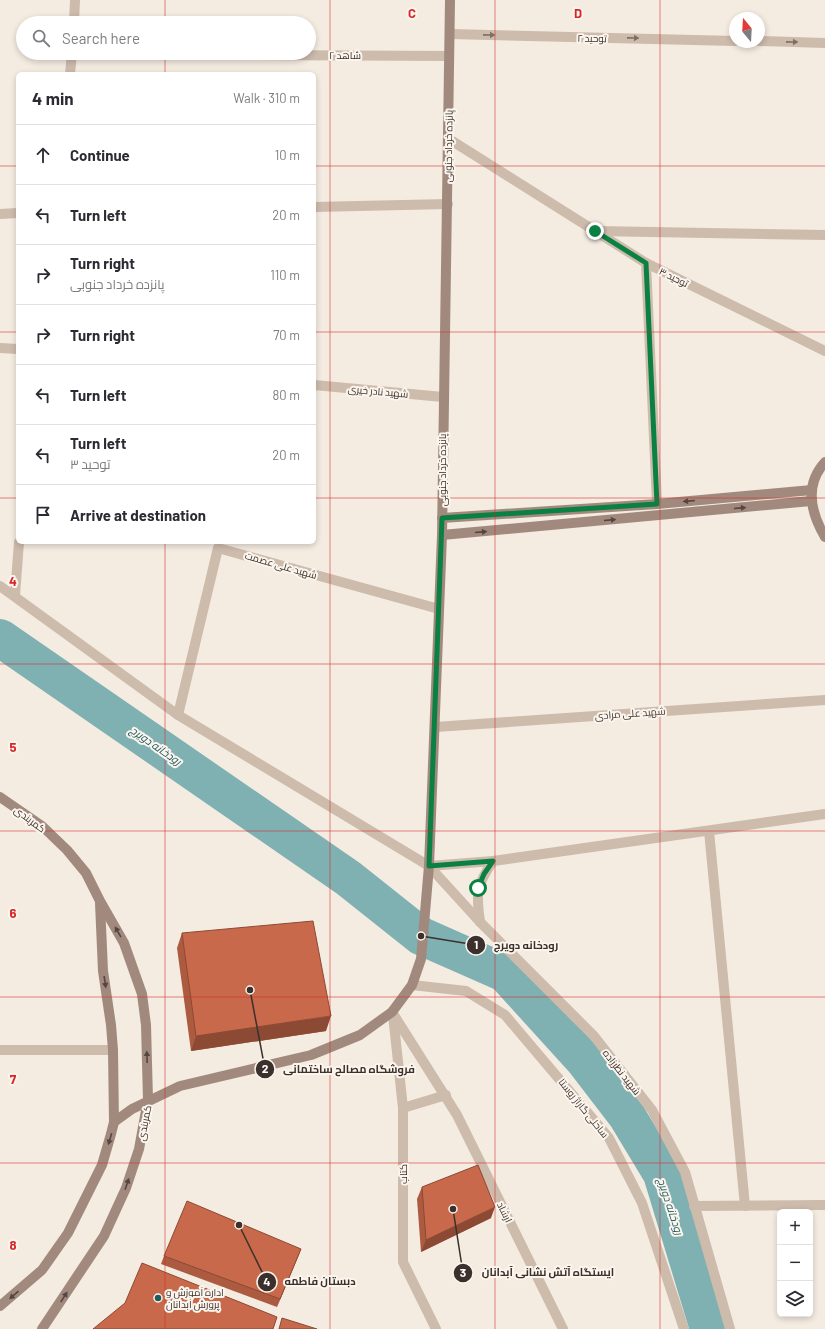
<!DOCTYPE html>
<meta charset="utf-8">
<style>
body{margin:0;font-family:Barlow,Cairo,sans-serif;background:#f7f7f7;color:#2b2b33}
.controls{position:absolute;right:12px;bottom:12px;display:grid;overflow:hidden;border-radius:6px;box-shadow:0 2px 6px #0003}
.controls button{width:36px;height:36px;display:grid;place-items:center;padding:0;border:0;border-bottom:1px solid #e1e1e2;background:#fff;color:#2b2b33;font:20px sans-serif}
.compass{position:absolute;left:729px;top:12px;width:36px;height:36px;border-radius:50%;background:#fff;box-shadow:0 2px 6px #0003;rotate:342deg}
.stop{position:absolute;width:12px;height:12px;margin:-9px;border:3px solid #0b8043;border-radius:50%;background:#fff}
.stop.end{background:#0b8043;border-color:#fff;box-shadow:0 1px 4px #0008}
.list{margin:0;padding:0;list-style:none}
h2{display:flex;justify-content:space-between;align-items:center;height:52px;margin:0;padding:0 16px;font-size:17px}
h2 small{font-size:13px;font-weight:400;color:#7c7c81}
.list li{display:grid;grid-template-columns:26px 1fr auto;gap:12px;align-items:center;box-sizing:border-box;height:60px;padding:0 16px;border-top:1px solid #e1e1e2}
.list b{display:block;font-size:15px;white-space:nowrap}
.list p{margin:0;font-size:13px;white-space:nowrap;color:#7c7c81}
.list em{font-size:13px;font-style:normal;color:#7c7c81}
.icon{flex:none;width:22px;height:22px;fill:none;stroke:currentColor;stroke-width:2;stroke-linecap:round;stroke-linejoin:round}
.map{position:relative;flex:none;width:825px;height:1329px;overflow:hidden}
.search{position:absolute;background:#fff;box-shadow:0 2px 6px #0003;left:16px;top:16px;width:300px;height:44px;display:flex;align-items:center;gap:10px;box-sizing:border-box;padding:0 14px;border-radius:22px;color:#7c7c81;font-size:15px}
.panel{position:absolute;background:#fff;box-shadow:0 2px 6px #0003;left:16px;top:72px;width:300px;height:472px;border-radius:6px}
.map>svg:first-child{display:block}
.lines{fill:none;stroke-linecap:round;stroke-linejoin:round}
.river{stroke:#7fb0b2;stroke-width:38}
.street{stroke:#cdbbac;stroke-width:10}
.secondary{stroke:#a18a7d;stroke-width:10}
.wall{fill:#ac5a40}
.shaded-wall{fill:#8c4a34}
.building{fill:#c8694b;stroke:#8c4a34}
.oneway{fill:#7d6f65}
.oneway2{fill:#544640}
.route{stroke:#0b8043;stroke-width:5}
.grid{fill:none;stroke:#d62828;stroke-width:1;stroke-opacity:0.55}
.poi-dot{fill:#1f5a5e;stroke:#fbf5ee;stroke-width:1.5}
.labels{text-anchor:middle;dominant-baseline:central;stroke-width:4;stroke-linejoin:round;paint-order:stroke}
.street-label{font-size:10px;fill:#3b302b;stroke:#fbf5ee}
.poi-label{font-size:10px;fill:#3b302b;stroke:#fbf5ee;text-anchor:start}
.water-label{font-size:11px;font-style:italic;fill:#1f5a5e;stroke:#fbf5ee}
.grid-label{font-size:13px;text-anchor:middle;font-weight:bold;fill:#d62828;stroke:#fbf5ee;stroke-width:4;stroke-linejoin:round;paint-order:stroke}
.leader{fill:none;stroke:#3b302b;stroke-width:1.5}
.callout-dot{fill:#3b302b;stroke:#fbf5ee;stroke-width:1.5}
.mark-label{font-size:12px;text-anchor:middle;font-weight:bold;fill:#fff}
.callout-label{font-size:11px;text-anchor:middle;font-weight:bold;fill:#3b302b;stroke:#fbf5ee;stroke-width:4;stroke-linejoin:round;paint-order:stroke}
</style>
<div class="map">
<svg width="825" height="1329" viewBox="0 0 825 1329">
<rect width="100%" height="100%" fill="#f4ebe1"/>
<g class="lines">
<polyline class="river" points="0,638 348,878 421,936 505,973 584,1060 627,1116 662,1174 709,1329"/>
<g class="street">
<polyline points="74,23 75,0"/>
<polyline points="450,34 735,41"/>
<polyline points="759,41 825,43"/>
<polyline points="72,54 449,56"/>
<polyline points="70,74 72,53"/>
<polyline points="449,139 646,263 825,351"/>
<polyline points="314,207 448,204"/>
<polyline points="0,214 18,213"/>
<polyline points="595,231 825,235"/>
<polyline points="646,263 657,504"/>
<polyline points="0,348 18,349"/>
<polyline points="314,385 443,397"/>
<polyline points="0,586 178,715 429,866 493,861 825,814"/>
<polyline points="15,595 19,542"/>
<polyline points="178,715 218,548 439,609"/>
<polyline points="436,727 825,700"/>
<polyline points="709,831 745,1206"/>
<polyline points="429,866 480,922 594,1036 652,1110 685,1172 730,1329"/>
<path d="M 480,922 C 476,893 476,886 493,861"/>
<polyline points="412,985 466,991 505,1015 609,1138 642,1203 684,1329"/>
<polyline points="392,1012 457,1115 563,1329"/>
<polyline points="393,1015 403,1108 403,1262 436,1329"/>
<polyline points="0,1050 113,1050"/>
<polyline points="403,1108 446,1095"/>
<polyline points="694,1206 825,1205"/>
</g>
<g class="secondary">
<path d="M 825,462 C 804,485 811,513 825,537"/>
<polyline points="442,518 657,504 812,490"/>
<polyline points="442,535 811,501"/>
<polyline points="0,797 42,826 67,850 86,873 100,901 124,943 142,994 146,1025 148,1100 139,1149 126,1188 104,1236 42,1329"/>
<polyline points="114,1122 132,1109 180,1086 311,1055 360,1035 392,1012 412,985 421,959 429,866 442,535 450,0"/>
<polyline points="0,1306 42,1270 68,1233 102,1165 111,1134 114,1122 113,1050 111,1025 103,971 100,903"/>
</g>
</g>
<g class="wall">
<polygon points="182,933 326,1031 191,1051 177,948"/>
<polygon points="422,1187 491,1218 421,1252 417,1199"/>
<polygon points="301,1249 277,1307 161,1264 164,1256"/>
</g>
<g class="shaded-wall">
<polygon points="331,1016 326,1031 191,1051 196,1036"/>
<polygon points="495,1207 491,1218 421,1252 426,1240"/>
<polygon points="301,1249 298,1257 277,1307 280,1299"/>
</g>
<g class="building">
<polygon points="313,921 331,1016 196,1036 182,933"/>
<polygon points="478,1165 495,1207 426,1240 422,1187"/>
<polygon points="187,1201 301,1249 280,1299 164,1256"/>
<polygon points="142,1263 277,1317 273,1329 93,1329 125,1303"/>
<polygon points="282,1318 317,1329 279,1329"/>
</g>
<defs><path id="oneway-solid" d="M-6-.8H1V-3.2L6.5 0L1 3.2V.8H-6Z"/></defs>
<g class="oneway">
<use href="#oneway-solid" transform="translate(489 35) rotate(1)"/>
<use href="#oneway-solid" transform="translate(633 38) rotate(1)"/>
<use href="#oneway-solid" transform="translate(792 42) rotate(1)"/>
</g>
<g class="oneway2">
<use href="#oneway-solid" transform="translate(689 501) rotate(175)"/>
<use href="#oneway-solid" transform="translate(740 508) rotate(-5)"/>
<use href="#oneway-solid" transform="translate(610 520) rotate(-5)"/>
<use href="#oneway-solid" transform="translate(481 532) rotate(-5)"/>
<use href="#oneway-solid" transform="translate(118 932) rotate(-120)"/>
<use href="#oneway-solid" transform="translate(105 982) rotate(81)"/>
<use href="#oneway-solid" transform="translate(147 1057) rotate(-92)"/>
<use href="#oneway-solid" transform="translate(110 1139) rotate(106)"/>
<use href="#oneway-solid" transform="translate(127 1184) rotate(-71)"/>
<use href="#oneway-solid" transform="translate(14 1295) rotate(139)"/>
<use href="#oneway-solid" transform="translate(64 1297) rotate(-57)"/>
</g>
<g class="lines">
<polyline class="route" points="478,888 484,874 493,861 429,866 442,518 657,504 646,263 595,231"/>
</g>
<path class="grid" d="M 165,0 L 165,23M 330,0 L 330,1329M 495,0 L 495,1329M 660,0 L 660,1329M 165,53 L 165,74M 0,166 L 18,166M 314,166 L 825,166M 0,332 L 18,332M 314,332 L 825,332M 0,498 L 18,498M 314,498 L 825,498M 165,542 L 165,1329M 0,664 L 825,664M 0,831 L 825,831M 0,997 L 825,997M 0,1163 L 825,1163"/>
<circle class="poi-dot" cx="158" cy="1298" r="4"/>
<g class="labels">
<g class="street-label">
<text transform="translate(592 38) rotate(1)">توحید ۲</text>
<text x="345" y="55">شاهد ۲</text>
<text transform="translate(448 146) rotate(-89)">پانزده خرداد جنوبی</text>
<text transform="translate(674 277) rotate(26)">توحید ۳</text>
<text transform="translate(378 391) rotate(5)">شهید نادر خیری</text>
<text transform="translate(442 470) rotate(-90)">پانزده خرداد جنوبی</text>
<text transform="translate(281 565) rotate(16)">شهید علی عصمت</text>
<text transform="translate(630 713) rotate(-4)">شهید علی مرادی</text>
<text transform="translate(30 819) rotate(37)">کمربندی</text>
<text transform="translate(622 1072) rotate(52)">شهید نظرزاده</text>
<text transform="translate(584 1108) rotate(51)">ساحلی گاراژ روستا</text>
<text transform="translate(144 1123) rotate(-79)">کمربندی</text>
<text transform="translate(403 1174) rotate(-90)">کتاب</text>
<text transform="translate(505 1212) rotate(64)">ارشاد</text>
</g>
<g class="poi-label">
<text x="166" y="1292">اداره آموزش و<tspan x="166" dy="12">پرورش آبدانان</tspan></text>
</g>
<g class="water-label">
<text transform="translate(156 745) rotate(35)">رودخانه دویرج</text>
<text transform="translate(671 1206) rotate(72)">رودخانه دویرج</text>
</g>
</g>
<g class="grid-label">
<text x="412" y="18">C</text>
<text x="578" y="18">D</text>
<text x="13" y="586">4</text>
<text x="13" y="752">5</text>
<text x="13" y="918">6</text>
<text x="13" y="1084">7</text>
<text x="13" y="1250">8</text>
</g>
<path class="leader" d="M421 936L476 945M250 990L265 1069M453 1209L463 1273M239 1225L267 1282"/>
<g class="callout-dot">
<circle cx="421" cy="936" r="4"/>
<circle cx="250" cy="990" r="4"/>
<circle cx="453" cy="1209" r="4"/>
<circle cx="239" cy="1225" r="4"/>
<circle cx="476" cy="945" r="10"/>
<circle cx="265" cy="1069" r="10"/>
<circle cx="463" cy="1273" r="10"/>
<circle cx="267" cy="1282" r="10"/>
</g>
<g class="mark-label">
<text x="476" y="949">1</text>
<text x="265" y="1073">2</text>
<text x="463" y="1277">3</text>
<text x="267" y="1286">4</text>
</g>
<g class="callout-label">
<text x="526" y="949">رودخانه دویرج</text>
<text x="349" y="1073">فروشگاه مصالح ساختمانی</text>
<text x="548" y="1276">ایستگاه آتش نشانی آبدانان</text>
<text x="320" y="1285">دبستان فاطمه</text>
</g>
</svg>
<div class="controls">
<button>+</button>
<button>−</button>
<button><svg class="icon" aria-label="layers" viewBox="0 0 24 24"><path d="M12 4l9 5-9 5-9-5zM3 14l9 5 9-5"/></svg></button>
</div>
<svg class="compass" viewBox="-18 -18 36 36"><path d="M0-13l5 13h-10z" fill="#e53935"/><path d="M0 13l5-13h-10z" fill="#7c7c81"/></svg>
<div class="stop" style="left:478px;top:888px"></div>
<div class="stop end" style="left:595px;top:231px"></div>
<div class="search"><svg class="icon" aria-label="search" viewBox="0 0 24 24"><circle cx="10" cy="10" r="6"/><path d="M15 15l6 6"/></svg>Search here</div>
<section class="panel">
<h2>4 min<small>Walk · 310 m</small></h2>
<ul class="list">
<li><svg class="icon" aria-label="ahead" viewBox="0 0 24 24"><path d="M12 20V5M6 11l6-6 6 6"/></svg><div><b>Continue</b></div><em>10 m</em></li>
<li><svg class="icon" aria-label="left" viewBox="0 0 24 24"><path d="M17 20v-9H6M10 6l-5 5 5 5"/></svg><div><b>Turn left</b></div><em>20 m</em></li>
<li><svg class="icon" aria-label="right" viewBox="0 0 24 24"><path d="M7 20v-9h11M14 6l5 5-5 5"/></svg><div><b>Turn right</b><p>پانزده خرداد جنوبی</p></div><em>110 m</em></li>
<li><svg class="icon" aria-label="right" viewBox="0 0 24 24"><path d="M7 20v-9h11M14 6l5 5-5 5"/></svg><div><b>Turn right</b></div><em>70 m</em></li>
<li><svg class="icon" aria-label="left" viewBox="0 0 24 24"><path d="M17 20v-9H6M10 6l-5 5 5 5"/></svg><div><b>Turn left</b></div><em>80 m</em></li>
<li><svg class="icon" aria-label="left" viewBox="0 0 24 24"><path d="M17 20v-9H6M10 6l-5 5 5 5"/></svg><div><b>Turn left</b><p>توحید ۳</p></div><em>20 m</em></li>
<li><svg class="icon" aria-label="arrive" viewBox="0 0 24 24"><path d="M6 21V4h12l-3 4 3 4H6"/></svg><div><b>Arrive at destination</b></div></li>
</ul>
</section>
</div>
